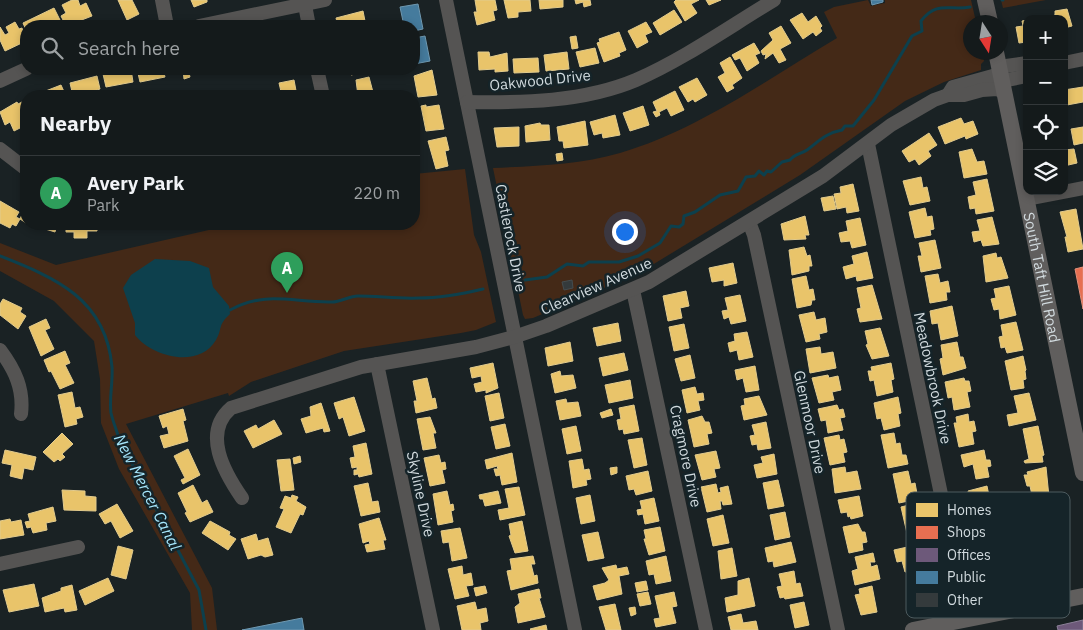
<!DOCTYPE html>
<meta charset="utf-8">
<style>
body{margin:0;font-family:"IBM Plex Sans",sans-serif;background:#1d2324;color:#f1f3f6}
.controls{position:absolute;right:15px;top:15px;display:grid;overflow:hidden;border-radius:10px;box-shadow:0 2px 8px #0003}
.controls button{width:45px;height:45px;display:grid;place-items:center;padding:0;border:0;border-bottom:1px solid #33383a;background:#141a1b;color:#f1f3f6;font:25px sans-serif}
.compass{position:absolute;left:963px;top:15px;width:45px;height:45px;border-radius:50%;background:#141a1b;box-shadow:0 2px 8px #0003;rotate:168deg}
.you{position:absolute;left:624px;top:231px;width:18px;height:18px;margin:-12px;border:4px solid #fff;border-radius:50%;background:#1a73e8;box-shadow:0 0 0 8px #1a73e833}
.badge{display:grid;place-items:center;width:32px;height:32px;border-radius:50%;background:#919a9d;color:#fff;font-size:16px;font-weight:700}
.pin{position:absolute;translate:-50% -41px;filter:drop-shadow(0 1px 2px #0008)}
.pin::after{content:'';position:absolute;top:26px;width:18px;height:15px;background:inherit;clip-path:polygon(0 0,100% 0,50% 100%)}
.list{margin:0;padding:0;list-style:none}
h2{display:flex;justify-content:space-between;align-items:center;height:65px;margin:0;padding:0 20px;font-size:21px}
h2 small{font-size:16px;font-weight:400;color:#9da1a3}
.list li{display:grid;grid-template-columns:32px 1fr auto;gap:15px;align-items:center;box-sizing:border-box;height:75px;padding:0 20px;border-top:1px solid #33383a}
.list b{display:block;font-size:19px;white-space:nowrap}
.list p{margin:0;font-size:16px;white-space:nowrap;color:#9da1a3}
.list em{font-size:16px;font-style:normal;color:#9da1a3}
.icon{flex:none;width:28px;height:28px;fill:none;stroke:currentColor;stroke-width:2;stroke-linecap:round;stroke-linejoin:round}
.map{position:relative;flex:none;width:1083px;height:630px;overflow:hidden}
.search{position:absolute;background:#141a1b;box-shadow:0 2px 8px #0003;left:20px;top:20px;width:400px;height:55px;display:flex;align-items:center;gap:12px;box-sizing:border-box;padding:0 18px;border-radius:20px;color:#9da1a3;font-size:19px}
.panel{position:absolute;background:#141a1b;box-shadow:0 2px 8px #0003;left:20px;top:90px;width:400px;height:140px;border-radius:20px}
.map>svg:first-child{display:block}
.green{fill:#442917}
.water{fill:#0d404d}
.homes{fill:#e9c46a;stroke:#e2cb8d}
.shops{fill:#e76f51;stroke:#e08f7b}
.offices{fill:#6d597a;stroke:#8b8098}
.public{fill:#457b9d;stroke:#6f98b0}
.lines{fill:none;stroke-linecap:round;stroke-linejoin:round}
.stream{stroke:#0d404d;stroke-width:3}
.building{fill:#343a3c;stroke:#444c4f}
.minor{stroke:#555453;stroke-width:14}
.major{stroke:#605e5d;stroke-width:16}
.labels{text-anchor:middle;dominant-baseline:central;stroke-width:5;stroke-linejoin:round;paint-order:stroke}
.street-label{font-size:15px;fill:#d1dade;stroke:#152429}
.water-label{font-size:16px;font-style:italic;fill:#a6e6fc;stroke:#152429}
.key{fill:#152429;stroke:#4d5b5f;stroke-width:1}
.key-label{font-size:14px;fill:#d1dade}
</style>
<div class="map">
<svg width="1083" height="630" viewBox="0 0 1083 630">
<rect width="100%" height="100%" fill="#1a2224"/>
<g class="green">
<path d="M 868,0 L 871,6 L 885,3 L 885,0 L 971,0 L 976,22 L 970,22 L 970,52 L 982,53 L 984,61 L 981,64 L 981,70 L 944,82 L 905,101 L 800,175 L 639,273 L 533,318 L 525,319 L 523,315 L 493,168 C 535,166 579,165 620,153 C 698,130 768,79 837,38 L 824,12 L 834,7 Z"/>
<polygon points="1001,0 1046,0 1003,8"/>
<polygon points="465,169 474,235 481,252 496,322 476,330 461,333 344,351 251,382 229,396 228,393 126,424 212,588 217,630 192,630 190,593 119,469 101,423 100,379 94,341 54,301 0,271 0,243 56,265 235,224 414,224 414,174"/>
</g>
<path class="water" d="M 155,259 L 190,261 L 209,268 L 213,287 L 229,306 L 230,314 C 217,326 223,328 216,340 C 198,370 151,356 135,335 L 135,323 L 123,288 L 131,275 Z"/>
<g class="homes">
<polygon points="72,0 78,0 80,6 86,3 92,16 66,26 61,16 66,13 62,5"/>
<polygon points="118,0 132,0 139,14 127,20"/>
<polygon points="191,0 207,0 207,2 194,7"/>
<polygon points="475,0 495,0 497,10 493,11 495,20 477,25 474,12 477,12"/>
<polygon points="504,0 530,0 531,11 518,12 518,17 508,18"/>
<polygon points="539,0 563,0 563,7 540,9"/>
<polygon points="575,0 590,0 591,5 584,7 583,2 576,4"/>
<polygon points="676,0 699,0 691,4 697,13 685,21 674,2"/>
<polygon points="706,0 721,0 709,5"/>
<polygon points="54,8 61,22 53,26 26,26 26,30 23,23"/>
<polygon points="1067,9 1072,26 1064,28 1064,19 1049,19 1049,17 1055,15 1055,11"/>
<polygon points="674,10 682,22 660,35 653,23"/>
<polygon points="363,11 365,21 354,24 354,26 338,26 336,18"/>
<polygon points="802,13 808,22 816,16 822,26 820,28 822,31 816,36 813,32 803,39 790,20"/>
<polygon points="1027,20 1027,42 1019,43 1016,27 1023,26 1022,21"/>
<polygon points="15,22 19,29 22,28 26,41 5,51 0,40 0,27 5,35 9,33 6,27"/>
<polygon points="646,22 652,32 645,35 648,42 637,48 628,31"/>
<polygon points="781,26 791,43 780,49 786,60 779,63 773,53 765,59 766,54 763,55 761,51 773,40 769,33"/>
<polygon points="619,32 626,50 619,53 620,56 604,62 597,43 600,42 599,39"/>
<polygon points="576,36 578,48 572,49 570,37"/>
<polygon points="754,43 760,53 755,55 759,63 747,71 740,58 735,60 732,55"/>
<polygon points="595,48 599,63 580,67 576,52"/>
<polygon points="478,52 489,52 490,57 507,53 508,71 495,72 495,69 479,70"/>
<polygon points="567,52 569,69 546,71 544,55"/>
<polygon points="730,57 742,78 732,85 734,88 727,92 718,77 725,73 720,63"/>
<polygon points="538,58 539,72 514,73 513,59"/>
<polygon points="131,69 133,82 106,87 103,74"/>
<polygon points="137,69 163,69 165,77 140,82"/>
<polygon points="169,69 191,69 188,69 190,77 184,79 183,70 170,73"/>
<polygon points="349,69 363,69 364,72 351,75"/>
<polygon points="432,70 437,95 418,97 414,76"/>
<polygon points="97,76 100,89 91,92 92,96 84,96 84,94 73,96 70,83"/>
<polygon points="369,77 374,96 358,96 356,80"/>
<polygon points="697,78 707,95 695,102 693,99 688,102 679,87"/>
<polygon points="294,80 297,96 282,96 279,83"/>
<polygon points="61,85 66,96 36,96 43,92"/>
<polygon points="1083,87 1083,102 1067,105 1064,90"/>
<polygon points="675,91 684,110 671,116 667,108 659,112 660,115 656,117 653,112 657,111 653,102"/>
<polygon points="26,100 26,125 14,131 10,122 5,125 0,112 17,102 18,104"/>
<polygon points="426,105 426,107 439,105 444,129 426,131 421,106"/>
<polygon points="643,106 649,125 630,131 623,113"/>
<polygon points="615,115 620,135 603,138 602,133 594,135 590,122"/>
<polygon points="961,118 964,124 973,121 978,134 966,139 965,136 945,144 938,127"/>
<polygon points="585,121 588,145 564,148 563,141 559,141 557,127"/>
<polygon points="540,123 541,125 549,125 550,140 526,142 525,126"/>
<polygon points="519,127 519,146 497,147 494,128"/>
<polygon points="1083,127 1083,143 1074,145 1071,129"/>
<polygon points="929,133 937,145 928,151 931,156 919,165 915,159 909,162 902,151"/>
<polygon points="446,137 449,150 445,151 448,166 436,169 428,141"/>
<polygon points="416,149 419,161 414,162 414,150"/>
<polygon points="972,149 977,162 984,161 987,174 964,178 959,152"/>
<polygon points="1074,149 1077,163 1064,166 1064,150"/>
<polygon points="562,153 563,160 557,161 556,154"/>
<polygon points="921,177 923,188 927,187 930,201 910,205 903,181"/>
<polygon points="987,179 994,211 976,214 975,208 970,209 968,197 976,195 973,182"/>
<polygon points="853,184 859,211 847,213 846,207 837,209 834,194 841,193 840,187"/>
<polygon points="833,196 836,209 824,211 821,198"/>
<polygon points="0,201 19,212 16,217 20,219 16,226 12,224 10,228 0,223"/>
<polygon points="25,208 26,208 26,223 20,219"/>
<polygon points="925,208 927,217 932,216 934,229 930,230 931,235 915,238 909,212"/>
<polygon points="1076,209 1083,249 1068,252 1065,237 1067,237 1060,212"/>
<polygon points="805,216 809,235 805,235 806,239 784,240 781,224"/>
<polygon points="992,217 999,244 983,246 981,240 974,242 972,232 980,231 977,220"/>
<polygon points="860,218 866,245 852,248 850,241 841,242 839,233 848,231 846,221"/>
<polygon points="29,224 57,224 55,232"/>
<polygon points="66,224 97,224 97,231 87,231 87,238 74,238 74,232 66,232"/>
<polygon points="935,240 941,268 921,272 918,256 922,256 919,243"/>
<polygon points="804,247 807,256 810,255 812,266 809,266 809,271 792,275 789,250"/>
<polygon points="867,252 873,278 857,281 856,276 846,279 843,267 854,264 852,256"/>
<polygon points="996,253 997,258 1001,257 1008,278 986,282 983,256"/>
<polygon points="733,263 737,283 724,286 724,280 712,282 709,268"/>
<polygon points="938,274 940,283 948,281 950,292 946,292 947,300 930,303 925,276"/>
<polygon points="806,276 809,290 813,289 815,300 812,300 811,305 797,308 792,279"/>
<polygon points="872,285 882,319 860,322 857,309 861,308 857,288"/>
<polygon points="1009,286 1016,315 1000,319 999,309 994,310 991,299 996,298 994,289"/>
<polygon points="686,291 689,306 680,308 682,318 668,321 663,296"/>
<polygon points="740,295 746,321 731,324 729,317 724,319 722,311 728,310 725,298"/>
<polygon points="3,299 22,308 20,312 26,316 18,329 0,315 0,304"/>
<polygon points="952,306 958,336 941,340 938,323 932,324 930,311"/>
<polygon points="814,312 816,320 825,318 827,332 819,334 820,339 806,342 799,315"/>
<polygon points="46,319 50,328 45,330 54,349 41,356 29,327"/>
<polygon points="1016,322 1023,350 1007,353 1005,347 1001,348 999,337 1003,336 1001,325"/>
<polygon points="618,323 621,341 597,346 593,328"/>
<polygon points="684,324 689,348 674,351 669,327"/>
<polygon points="880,328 889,356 872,359 866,345 868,344 865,331"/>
<polygon points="747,332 753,357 739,360 737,350 730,352 728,343 735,341 734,334"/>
<polygon points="570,342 573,361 548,366 545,348"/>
<polygon points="957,342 960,357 963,357 966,368 943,375 940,359 943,358 941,345"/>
<polygon points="820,347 821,354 833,352 836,368 810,373 806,349"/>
<polygon points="65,351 70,363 65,365 74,383 60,389 51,371 49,372 44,360"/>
<polygon points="624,353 628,370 603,376 599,358"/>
<polygon points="690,355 695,378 681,381 675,359"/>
<polygon points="1023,356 1026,370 1025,371 1026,379 1023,380 1024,388 1011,390 1005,361"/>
<polygon points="493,363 498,388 486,393 486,390 476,392 474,384 482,382 481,376 472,378 470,368"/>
<polygon points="891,363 894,379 891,380 893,392 877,396 874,380 870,381 868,371 872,371 871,367"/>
<polygon points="755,366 759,390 746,392 743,378 737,380 735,370"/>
<polygon points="560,371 561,376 573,375 576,388 555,393 551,374"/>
<polygon points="828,375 829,378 838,376 841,390 832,392 834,400 819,403 812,378"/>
<polygon points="427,378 432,399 435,398 437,408 416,413 414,401 417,401 413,381"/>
<polygon points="964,378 965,381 969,381 971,391 967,392 970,407 954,410 952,397 948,398 945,382"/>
<polygon points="630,380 633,398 609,403 605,385"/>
<polygon points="695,387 697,394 703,393 704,400 698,401 700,410 687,413 682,390"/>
<polygon points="72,392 75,408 80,407 83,417 76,419 77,424 65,427 58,395"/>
<polygon points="499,393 504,418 490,421 485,396"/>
<polygon points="1029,393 1036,420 1009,426 1007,415 1018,413 1014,396"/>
<polygon points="759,396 767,415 744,420 741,406 745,405 744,399"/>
<polygon points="354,397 365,431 349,436 343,417 339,419 334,403"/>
<polygon points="898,397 901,413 898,414 900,426 884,430 881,418 877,419 874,403"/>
<polygon points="566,399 567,403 578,402 581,416 560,420 556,401"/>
<polygon points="321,403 330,431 324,432 323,428 306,433 301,419 311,416 310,407"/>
<polygon points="634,405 639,431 624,434 623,429 619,430 617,420 621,419 619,408"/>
<polygon points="837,405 839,410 843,409 845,417 840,418 843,430 828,433 826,420 821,421 818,409"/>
<polygon points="183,409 186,420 183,421 188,441 164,448 160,436 169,434 167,426 163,428 159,416"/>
<polygon points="611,409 613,415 602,418 600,413"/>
<polygon points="968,414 969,422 974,421 976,431 972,432 974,444 959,447 954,423 957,423 956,417"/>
<polygon points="702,416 705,422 709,422 712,433 707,434 709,444 694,447 688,420"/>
<polygon points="430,417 436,433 433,433 436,448 423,450 417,419"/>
<polygon points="274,420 282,434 253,448 244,431 256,425 258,429"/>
<polygon points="766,422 771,448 758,450 757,444 752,445 750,436 755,435 752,425"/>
<polygon points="505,424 510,446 496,449 491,427"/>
<polygon points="576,426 581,451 567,454 562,429"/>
<polygon points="1038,426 1044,455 1042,456 1043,462 1025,463 1024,461 1029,459 1023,429"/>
<polygon points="62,433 73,444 62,454 65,457 60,461 58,459 54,462 43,452"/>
<polygon points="894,433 896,444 900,443 902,455 906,455 908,464 888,468 881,435"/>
<polygon points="839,435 840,440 844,439 847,452 843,453 845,462 830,465 824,438"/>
<polygon points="642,438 647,465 634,468 628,440"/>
<polygon points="366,443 372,474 359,477 358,474 354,475 354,470 357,470 357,467 352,468 350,458 355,457 353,446"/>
<polygon points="188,449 200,475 183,484 181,480 185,478 174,456"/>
<polygon points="5,450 36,457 33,470 24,468 22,479 10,476 12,465 2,463"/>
<polygon points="984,450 986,460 990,460 991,466 987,467 989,477 976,479 973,464 964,467 961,455"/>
<polygon points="716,451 720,468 714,469 716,477 702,480 695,455"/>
<polygon points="512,453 517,482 502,485 500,475 496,476 494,469 498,469 497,466 487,469 485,460"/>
<polygon points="774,454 777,474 757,478 754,465 763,463 761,457"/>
<polygon points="439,455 441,463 445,462 446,469 442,470 445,483 430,486 424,458"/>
<polygon points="300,456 301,462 294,464 293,458"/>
<polygon points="290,459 294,490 281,491 277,460"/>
<polygon points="582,459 584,470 589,469 591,479 586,480 587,485 573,488 569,461"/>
<polygon points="617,467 617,473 611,475 610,468"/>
<polygon points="845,467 846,473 857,471 861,489 835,493 832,469"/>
<polygon points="1046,467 1049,497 1033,500 1030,486 1027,486 1024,475 1028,475 1027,472"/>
<polygon points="648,471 652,491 636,495 634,489 629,490 626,476"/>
<polygon points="908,471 911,484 915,483 918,499 899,503 893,474"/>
<polygon points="778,480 784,506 768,509 763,483"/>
<polygon points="368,483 372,502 378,501 380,512 361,516 354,486"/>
<polygon points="716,484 718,493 721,492 720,488 728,486 732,504 723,505 722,501 720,501 721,509 707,512 701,487"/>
<polygon points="193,485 202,503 207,500 213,512 190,522 185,513 187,512 178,493"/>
<polygon points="987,486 993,515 977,519 975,506 971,506 968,491"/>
<polygon points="519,487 525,515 500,520 498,510 509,508 505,489"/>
<polygon points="62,490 85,491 85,496 96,497 96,511 64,510"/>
<polygon points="447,491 450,505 453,504 454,510 451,511 453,522 438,525 433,494"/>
<polygon points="498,491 501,503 485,506 483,499 480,499 479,495"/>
<polygon points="292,495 298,497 296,501 306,507 303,515 300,514 291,533 276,527 284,509 280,508 285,496 291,498"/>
<polygon points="590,495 595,521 581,524 576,498"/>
<polygon points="859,496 863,516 851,519 850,516 848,517 847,512 841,513 838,500"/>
<polygon points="654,498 659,521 645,524 643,514 638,515 637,510 642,509 640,501"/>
<polygon points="917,503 926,538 909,542 901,507"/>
<polygon points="117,504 133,531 120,538 111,521 105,524 99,514"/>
<polygon points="53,507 56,521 46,523 47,530 33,533 31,527 27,528 25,522 30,521 28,514"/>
<polygon points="785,512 790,537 775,540 770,515"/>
<polygon points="723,515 729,543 713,546 707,519"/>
<polygon points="379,518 386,540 383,540 385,549 367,552 365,545 370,544 369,541 363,543 359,524"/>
<polygon points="10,519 11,522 21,520 24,535 0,539 0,521"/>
<polygon points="210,521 230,532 229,535 236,539 228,550 202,533"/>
<polygon points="522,521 528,551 515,553 509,536 511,535 509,524"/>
<polygon points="858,524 862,532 865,532 867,542 862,543 863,550 849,553 843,527"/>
<polygon points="660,527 665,551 649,555 644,539 646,539 644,530"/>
<polygon points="460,528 467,558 452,561 449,542 443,543 441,531"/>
<polygon points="598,532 604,558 588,561 582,535"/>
<polygon points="256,534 258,541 268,538 273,555 265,557 261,555 248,559 241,539"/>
<polygon points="791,542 796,562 774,567 773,561 768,562 765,548"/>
<polygon points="118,546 133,550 126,579 111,575"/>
<polygon points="912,546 914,556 929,552 932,566 905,572 902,561 897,562 894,550"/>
<polygon points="732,548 737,576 721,579 718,551"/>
<polygon points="873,553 875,562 870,562 871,567 877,565 880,579 855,585 852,571 858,569 855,557"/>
<polygon points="533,556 535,564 531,564 534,576 537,575 538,583 511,590 507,571 512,570 510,559"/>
<polygon points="666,556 671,581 656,584 654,574 649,575 646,561"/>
<polygon points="616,565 617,569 627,567 629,574 619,576 622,594 597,600 593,586 605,583 609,580 602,568"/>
<polygon points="462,566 463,575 471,573 473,585 466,586 469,596 455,599 448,569"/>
<polygon points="794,571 796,584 800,583 803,596 785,599 784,597 780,598 777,587 782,586 779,574"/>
<polygon points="108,578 114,591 85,605 79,591"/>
<polygon points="749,578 755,606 727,612 725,598 738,595 738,581"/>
<polygon points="646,581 648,590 637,592 635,583"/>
<polygon points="34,584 39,606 9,612 3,590"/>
<polygon points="72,585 77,610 65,612 64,608 45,612 42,598 61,591 61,588"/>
<polygon points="485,586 487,593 476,596 474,588"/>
<polygon points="872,586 877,612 861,615 855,595 860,594 859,589"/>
<polygon points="539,589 541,598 539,598 545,617 518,623 515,607 520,603 518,594"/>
<polygon points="648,592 651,604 640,606 637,594"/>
<polygon points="674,592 677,606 672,607 676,623 656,627 654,619 660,618 655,596"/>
<polygon points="475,602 477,610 486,608 488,621 480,623 481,630 462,630 457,606"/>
<polygon points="804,602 809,625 795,628 790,605"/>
<polygon points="615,604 621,630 606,630 599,607"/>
<polygon points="635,607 636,614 631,616 629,608"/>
<polygon points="741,614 743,623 756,621 758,630 731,630 728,617"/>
<polygon points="546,625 547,630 531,630 530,629"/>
</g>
<polygon class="shops" points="1083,267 1083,309 1075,269"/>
<polygon class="offices" points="1083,620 1083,630 1058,630 1057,626"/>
<g class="public">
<polygon points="871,0 883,0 883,2 872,5"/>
<polygon points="418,4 423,29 414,31 414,26 404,26 400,7"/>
<polygon points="425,36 430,61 414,64 414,38"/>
<polygon points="302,618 304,630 242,630"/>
</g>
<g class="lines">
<g class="stream">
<polyline points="1002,0 1003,0"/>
<path d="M 0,256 C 56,278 106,299 112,367 C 113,383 109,398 111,413 C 113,422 117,431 119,439 L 199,590 L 206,630"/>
<path d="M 525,280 L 547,277 L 567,264 L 583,266 L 589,262 L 619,262 L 638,256 L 660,243 L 671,226 L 679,227 L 683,224 L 684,216 L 695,212 L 720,195 L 738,191 L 746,177 L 755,176 L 759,171 L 764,175 L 767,171 L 771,172 L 782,162 L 790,160 C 794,154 801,154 807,150 C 819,141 826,133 842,130 L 845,126 L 853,126 L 874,100 L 912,36 L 922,31 L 921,21 C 937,0 950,11 970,7"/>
<path d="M 230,310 C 266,290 294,303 332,302 C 341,302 349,296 358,296 C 378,296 398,299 419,298 C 441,298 462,294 483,289"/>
</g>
</g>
<polygon class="building" points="572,280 573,288 564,290 562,282"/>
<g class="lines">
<g class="minor">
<polyline points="162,0 167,26"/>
<polyline points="304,0 309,26"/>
<polyline points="446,0 575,630"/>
<polyline points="199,26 325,0"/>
<polyline points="1064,63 1083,59"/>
<polyline points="999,67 1027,63"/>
<polyline points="317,69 323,96"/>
<polyline points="0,81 26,69"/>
<polyline points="1002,81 1027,76"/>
<polyline points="948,95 953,87 1000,74"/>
<path d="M 467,102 C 522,103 584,102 636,80 C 684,59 729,27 774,0"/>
<polyline points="868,144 967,619"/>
<polyline points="0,149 26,169"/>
<polyline points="1027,199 1083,188"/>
<polyline points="749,222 754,235 838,630"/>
<polyline points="633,290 706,630"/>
<path d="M 0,350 C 15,370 24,389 21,414"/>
<polyline points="377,364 433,630"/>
<path d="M 242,498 C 224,472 202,433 231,408 L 361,367 L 476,347 L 514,337 L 546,326 L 649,282 L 823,176 L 891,125 L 934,100 L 948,95 L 964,95 L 982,90 L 997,89 L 1004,92"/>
<polyline points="0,564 78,547"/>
</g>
<g class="major">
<polyline points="985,0 990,22"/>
<path id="s1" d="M 996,52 L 1083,473"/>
<polyline points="913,630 1083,596"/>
</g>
</g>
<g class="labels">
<g class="street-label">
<text transform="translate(540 80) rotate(-6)">Oakwood Drive</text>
<text transform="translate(511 238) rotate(79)">Castlerock Drive</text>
<text stroke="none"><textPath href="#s1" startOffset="230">South Taft Hill Road</textPath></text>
<text transform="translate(596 286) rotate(-24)">Clearview Avenue</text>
<text transform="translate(933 378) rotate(78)">Meadowbrook Drive</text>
<text transform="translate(810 422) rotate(78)">Glenmoor Drive</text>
<text transform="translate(686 456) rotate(78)">Cragmore Drive</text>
<text transform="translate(421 494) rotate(78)">Skyline Drive</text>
</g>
<g class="water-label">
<text transform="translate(148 492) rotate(63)">New Mercer Canal</text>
</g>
</g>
<rect x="906" y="492" width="164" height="126" rx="8" class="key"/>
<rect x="916" y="503" width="22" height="14" fill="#e9c46a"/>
<rect x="916" y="526" width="22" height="13" fill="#e76f51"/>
<rect x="916" y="548" width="22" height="14" fill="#6d597a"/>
<rect x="916" y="571" width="22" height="13" fill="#457b9d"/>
<rect x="916" y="593" width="22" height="14" fill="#343a3c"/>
<g class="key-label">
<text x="947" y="515">Homes</text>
<text x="947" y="537">Shops</text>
<text x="947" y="560">Offices</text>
<text x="947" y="582">Public</text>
<text x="947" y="605">Other</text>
</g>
</svg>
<div class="controls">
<button>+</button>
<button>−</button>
<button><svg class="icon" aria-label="locate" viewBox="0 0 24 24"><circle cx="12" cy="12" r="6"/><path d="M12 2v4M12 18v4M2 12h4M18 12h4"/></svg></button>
<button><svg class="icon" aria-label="layers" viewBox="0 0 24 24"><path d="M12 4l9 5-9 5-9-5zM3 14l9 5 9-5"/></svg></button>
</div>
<svg class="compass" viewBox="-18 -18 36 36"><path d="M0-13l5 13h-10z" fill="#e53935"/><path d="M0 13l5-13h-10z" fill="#9da1a3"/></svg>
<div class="you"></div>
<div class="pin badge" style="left:287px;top:293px;background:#2e9e5b">A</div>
<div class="search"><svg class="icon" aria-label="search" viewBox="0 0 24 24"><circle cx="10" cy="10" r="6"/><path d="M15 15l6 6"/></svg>Search here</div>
<section class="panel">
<h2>Nearby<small></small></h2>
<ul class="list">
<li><span class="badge" style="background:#2e9e5b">A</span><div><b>Avery Park</b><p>Park</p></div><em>220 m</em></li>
</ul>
</section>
</div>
